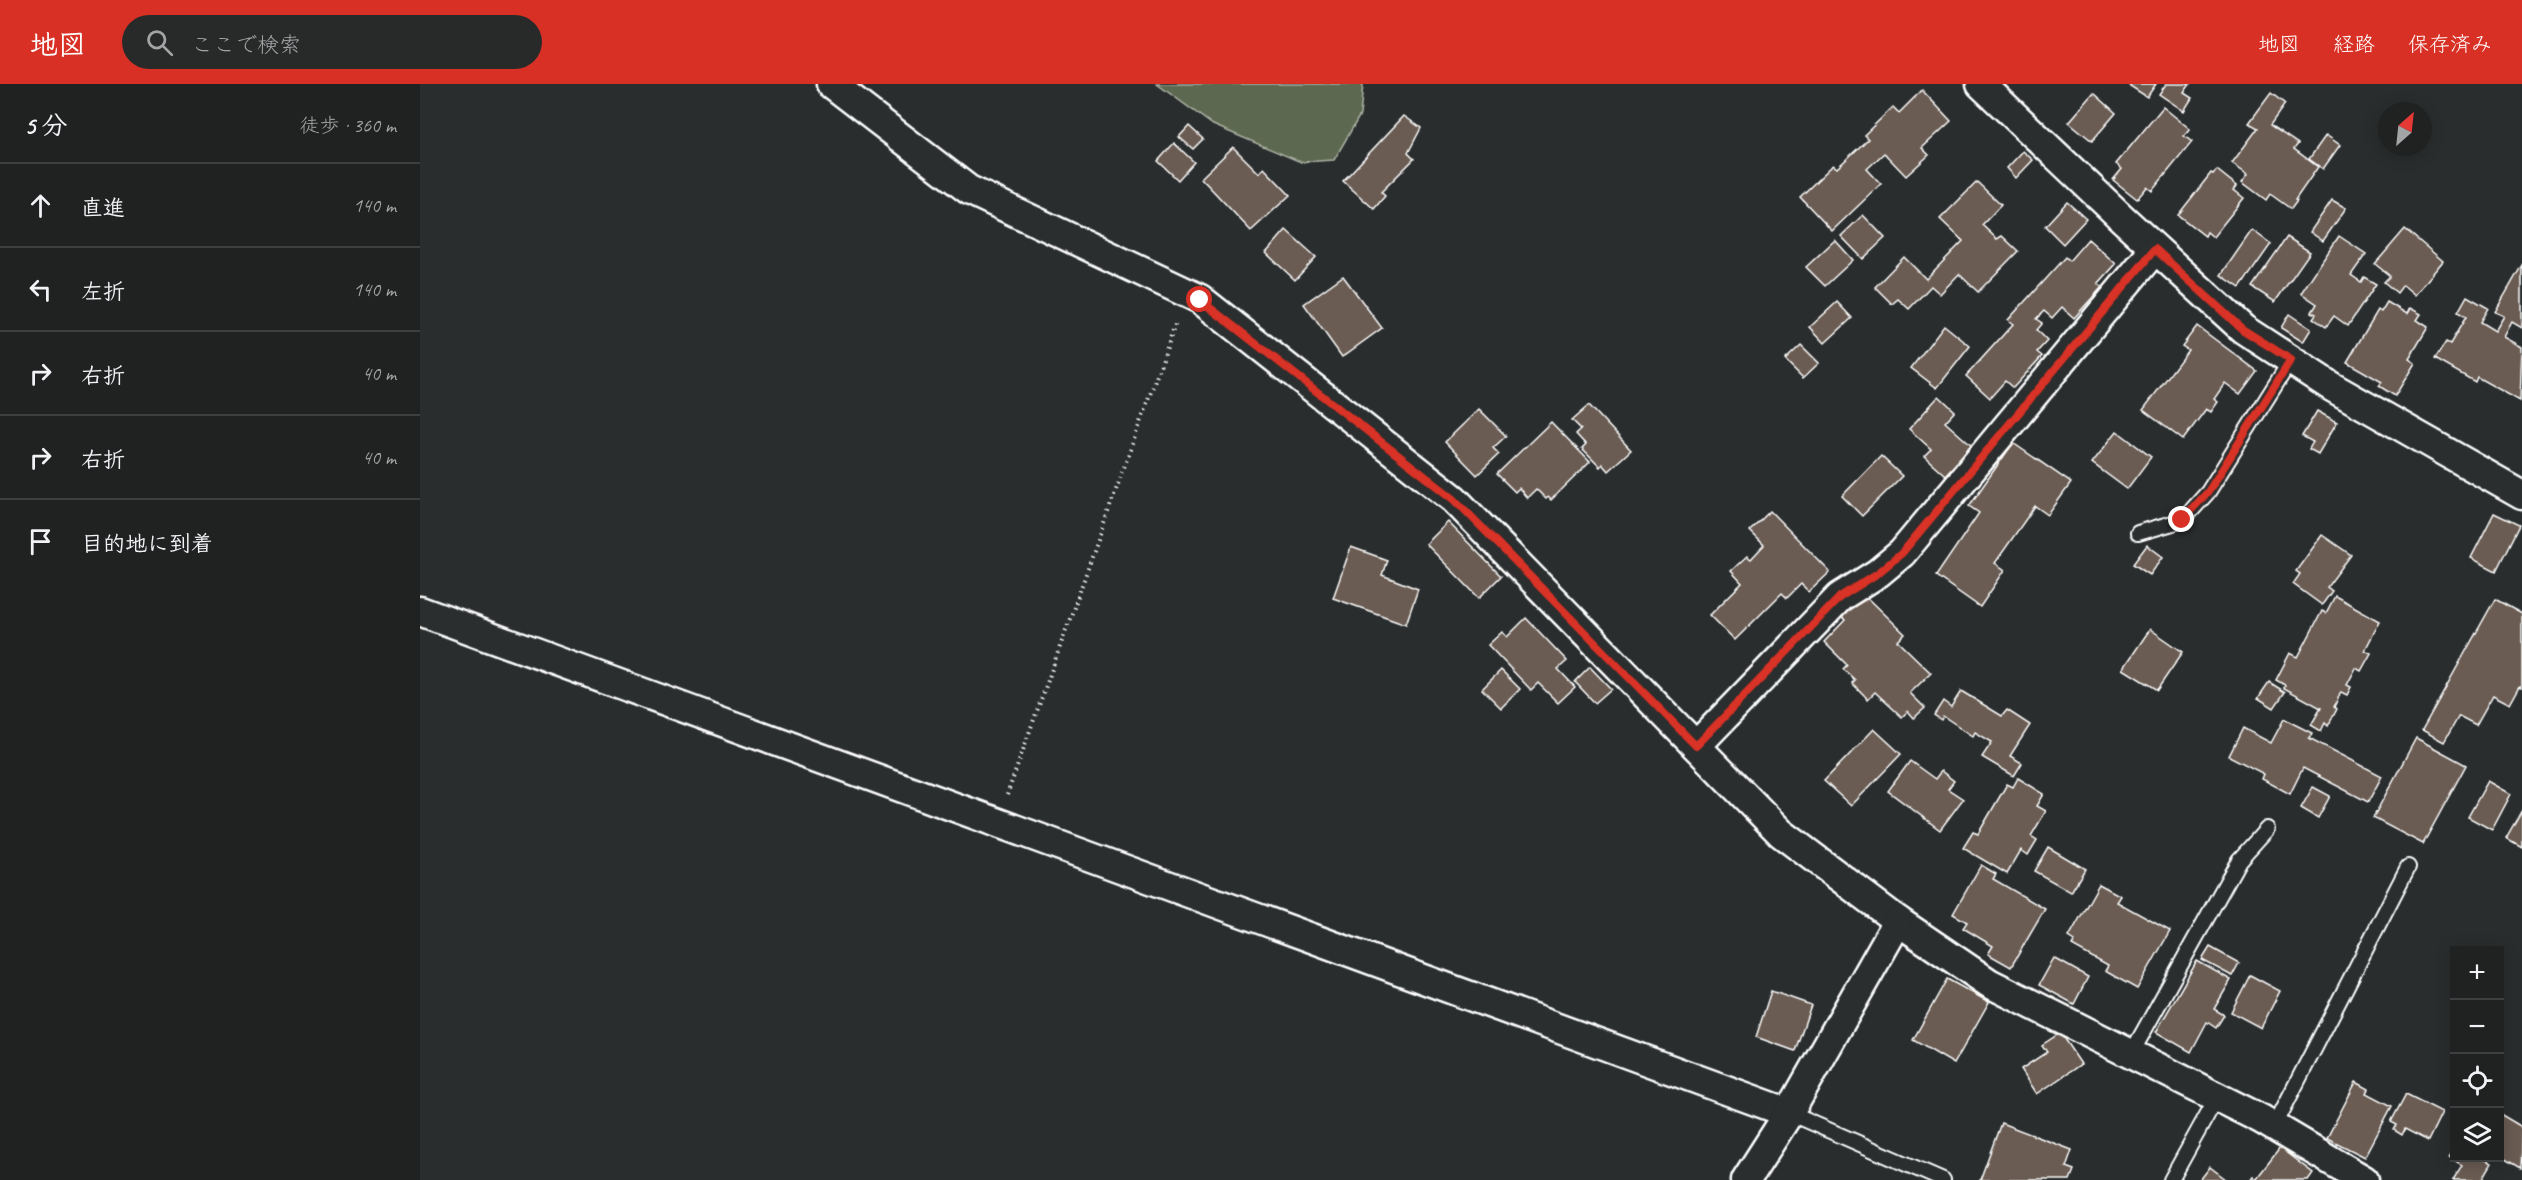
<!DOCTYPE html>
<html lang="ja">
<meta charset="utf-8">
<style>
body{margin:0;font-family:Caveat,"Klee One",sans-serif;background:#282a2a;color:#f1f3f6}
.controls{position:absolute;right:18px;bottom:18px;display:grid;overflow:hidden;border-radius:0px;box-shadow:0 3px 15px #0003}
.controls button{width:54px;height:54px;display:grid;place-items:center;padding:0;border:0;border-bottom:2px solid #3d3f40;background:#202222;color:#f1f3f6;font:30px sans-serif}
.compass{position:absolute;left:1958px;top:18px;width:54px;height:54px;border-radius:50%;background:#202222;box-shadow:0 3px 15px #0003;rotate:27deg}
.stop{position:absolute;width:18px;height:18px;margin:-14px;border:4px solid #d93025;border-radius:50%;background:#fff}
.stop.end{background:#d93025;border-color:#fff;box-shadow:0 2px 6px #0008}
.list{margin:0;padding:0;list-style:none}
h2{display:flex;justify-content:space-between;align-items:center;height:78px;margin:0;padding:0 24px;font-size:26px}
h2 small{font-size:20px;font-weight:400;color:#a2a4a5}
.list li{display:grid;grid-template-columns:39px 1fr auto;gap:18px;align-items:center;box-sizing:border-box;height:84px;padding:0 24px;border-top:2px solid #3d3f40}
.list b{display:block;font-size:22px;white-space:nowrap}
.list em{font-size:20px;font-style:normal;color:#a2a4a5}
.icon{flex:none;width:33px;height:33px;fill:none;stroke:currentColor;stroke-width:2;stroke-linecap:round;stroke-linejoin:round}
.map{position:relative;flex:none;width:2102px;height:1096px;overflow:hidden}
header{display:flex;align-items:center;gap:36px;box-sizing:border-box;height:84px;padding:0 30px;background:#d93025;color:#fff}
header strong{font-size:28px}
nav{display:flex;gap:33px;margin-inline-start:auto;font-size:21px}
.search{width:420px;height:54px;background:#282a2a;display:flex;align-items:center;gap:15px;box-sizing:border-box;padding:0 21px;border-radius:33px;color:#a2a4a5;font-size:22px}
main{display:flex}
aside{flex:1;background:#202222}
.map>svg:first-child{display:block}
.green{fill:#5c6850;stroke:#aeb4a8;stroke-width:1.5}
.building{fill:#6b5c52;stroke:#fff;stroke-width:1.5}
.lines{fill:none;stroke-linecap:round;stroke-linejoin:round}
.service-casing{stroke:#fff;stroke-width:18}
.minor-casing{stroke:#fff;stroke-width:33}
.path{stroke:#fff;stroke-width:4;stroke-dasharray:1.5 4.5;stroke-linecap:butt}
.service{stroke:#2a2d2e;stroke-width:14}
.minor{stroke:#2a2d2e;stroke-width:28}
.route{stroke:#d93025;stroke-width:8}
</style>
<header>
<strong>地図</strong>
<div class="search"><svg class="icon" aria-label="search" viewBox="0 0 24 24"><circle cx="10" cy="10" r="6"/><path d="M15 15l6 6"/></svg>ここで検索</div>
<nav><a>地図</a><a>経路</a><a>保存済み</a></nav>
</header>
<main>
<aside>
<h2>5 分<small>徒歩 · 360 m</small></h2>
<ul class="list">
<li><svg class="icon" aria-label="ahead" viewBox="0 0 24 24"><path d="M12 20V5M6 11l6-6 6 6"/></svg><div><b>直進</b></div><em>140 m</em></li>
<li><svg class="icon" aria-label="left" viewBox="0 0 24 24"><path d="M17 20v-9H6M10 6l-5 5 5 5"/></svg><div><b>左折</b></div><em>140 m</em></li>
<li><svg class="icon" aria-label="right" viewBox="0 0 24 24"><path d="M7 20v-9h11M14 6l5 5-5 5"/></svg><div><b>右折</b></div><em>40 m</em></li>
<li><svg class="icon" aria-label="right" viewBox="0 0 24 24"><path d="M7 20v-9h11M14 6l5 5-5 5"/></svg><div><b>右折</b></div><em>40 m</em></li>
<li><svg class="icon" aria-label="arrive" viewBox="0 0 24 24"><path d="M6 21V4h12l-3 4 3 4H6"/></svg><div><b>目的地に到着</b></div></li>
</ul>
</aside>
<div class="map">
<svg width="2102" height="1096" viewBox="0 0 2102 1096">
<rect width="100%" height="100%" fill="#2a2d2e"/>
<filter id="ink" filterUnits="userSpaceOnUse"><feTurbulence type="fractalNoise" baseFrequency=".0167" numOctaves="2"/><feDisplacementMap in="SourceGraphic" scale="12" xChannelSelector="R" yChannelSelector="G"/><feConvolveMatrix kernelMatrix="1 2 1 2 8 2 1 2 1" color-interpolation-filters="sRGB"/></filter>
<g filter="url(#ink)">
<polygon class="green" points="737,0 943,0 940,31 914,76 881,78 793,41"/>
<g class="building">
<polygon points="1707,0 1736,0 1727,13"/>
<polygon points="1746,0 1770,0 1764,9 1772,14 1764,27 1739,10"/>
<polygon points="1502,6 1531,37 1502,64 1509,71 1486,92 1464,69 1447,85 1461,100 1412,147 1380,113 1413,81 1417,84 1448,55 1444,51 1473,23 1479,29"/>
<polygon points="1674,9 1696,29 1672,57 1649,38"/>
<polygon points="1851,9 1865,20 1850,41 1878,60 1874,65 1898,83 1875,116 1877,117 1871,125 1850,110 1846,116 1822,98 1828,90 1812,79 1838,44 1829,39"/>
<polygon points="1743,23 1770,45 1764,52 1772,58 1732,107 1727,103 1717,115 1693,96 1702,85 1696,80"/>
<polygon points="984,32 1001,44 988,69 994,75 961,108 965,112 954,125 923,97"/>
<polygon points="769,42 783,55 773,65 759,53"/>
<polygon points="1906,51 1920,61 1903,85 1889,75"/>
<polygon points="754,59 774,78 758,96 738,77"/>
<polygon points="813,63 839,89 844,84 870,111 831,147 781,94"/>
<polygon points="1603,67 1613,76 1596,94 1587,84"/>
<polygon points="1797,86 1817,102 1814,106 1824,114 1793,153 1787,148 1785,152 1758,131 1791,89 1793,90"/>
<polygon points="1557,98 1581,121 1562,141 1577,155 1582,152 1598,167 1558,208 1539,190 1520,210 1511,202 1489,225 1478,215 1472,220 1455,203 1484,173 1506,195 1543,157 1520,135"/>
<polygon points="1912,116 1926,124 1903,157 1890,148"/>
<polygon points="1647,118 1666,135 1643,160 1625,142"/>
<polygon points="1443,131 1465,154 1443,175 1421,152"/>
<polygon points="1985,145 2023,177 1995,211 1983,201 1977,209 1964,198 1970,192 1955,180"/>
<polygon points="866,146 896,173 875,196 846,169"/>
<polygon points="1832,146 1851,160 1820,204 1801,191"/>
<polygon points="1919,152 1946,170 1931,191 1941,198 1944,193 1956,200 1928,242 1914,232 1906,243 1893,234 1896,230 1892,228 1897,220 1881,209"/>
<polygon points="1867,153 1890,168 1855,218 1832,203"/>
<polygon points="1668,155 1696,180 1678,200 1682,203 1654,234 1642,223 1632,234 1624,227 1616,235 1622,239 1616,246 1627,257 1617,268 1622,272 1593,304 1585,297 1570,314 1546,292 1593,240 1588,236 1645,173 1649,177"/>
<polygon points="1415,156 1433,176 1405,202 1386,183"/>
<polygon points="2102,181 2102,244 2092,238 2084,253 2102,263 2100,317 2057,293 2055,298 2015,275 2026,258 2030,260 2046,233 2038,228 2047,212 2068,224 2060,238 2075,247 2084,232 2075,228"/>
<polygon points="923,192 962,244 922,273 884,220"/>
<polygon points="1417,218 1432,234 1405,259 1390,243"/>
<polygon points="1967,218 1987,230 1990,224 2001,230 1997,236 2008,243 1989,275 1995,279 1975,312 1959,302 1962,298 1927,278 1958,226 1961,228"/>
<polygon points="1869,230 1891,245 1883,258 1861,244"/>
<polygon points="1524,241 1550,262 1517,304 1491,284"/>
<polygon points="1777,242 1837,287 1820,310 1805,299 1794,315 1798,318 1791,328 1786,325 1763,356 1723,326 1768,266 1762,262"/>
<polygon points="1381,261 1399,279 1383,294 1365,276"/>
<polygon points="1519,312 1535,327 1525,338 1552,362 1525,391 1504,372 1511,365 1489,345"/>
<polygon points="1169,321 1211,366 1188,387 1182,380 1180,383 1162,365 1166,361 1156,350 1161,345 1152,336"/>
<polygon points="1059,325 1086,352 1073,364 1079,370 1057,391 1025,358"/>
<polygon points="1897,327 1917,338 1898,370 1889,365 1893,358 1882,352"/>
<polygon points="1131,338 1170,378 1131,416 1128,413 1126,415 1116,405 1107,414 1099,404 1095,408 1077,390"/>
<polygon points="1697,347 1731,373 1707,405 1672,379"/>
<polygon points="1593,359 1651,399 1628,431 1615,422 1575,479 1585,486 1560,523 1516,492 1559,429 1549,422"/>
<polygon points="1461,372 1482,392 1442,432 1422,412"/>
<polygon points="1350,427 1410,488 1389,508 1381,500 1367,514 1362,509 1315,556 1290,531 1322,499 1311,487 1327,472 1331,475 1344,461 1330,447"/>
<polygon points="2074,429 2099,441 2076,487 2051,474"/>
<polygon points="1028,438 1081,492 1059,514 1006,460"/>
<polygon points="1902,451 1931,471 1907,503 1912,507 1902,521 1873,500 1880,490 1876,487"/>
<polygon points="1727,461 1743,473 1730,491 1713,480"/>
<polygon points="931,463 967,476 962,491 998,505 986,540 913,514"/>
<polygon points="1443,509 1485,550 1478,557 1511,589 1490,609 1505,624 1494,634 1488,627 1482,633 1455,608 1448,615 1432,599 1435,596 1423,585 1427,581 1404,558 1425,536 1420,531"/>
<polygon points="1915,512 1960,537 1945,566 1951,569 1941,587 1936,584 1927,601 1931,603 1927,611 1921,608 1914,623 1917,625 1908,642 1905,639 1901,647 1891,641 1901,624 1864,604 1865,601 1856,596 1870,569 1878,573 1902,527 1906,529"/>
<polygon points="2075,515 2102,530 2102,603 2100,602 2090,620 2073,611 2056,641 2039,632 2024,658 2002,646"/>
<polygon points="1106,534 1147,577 1138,585 1155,603 1138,619 1118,599 1111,606 1068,561 1082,548 1087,553"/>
<polygon points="1730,545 1763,568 1737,606 1703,585"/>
<polygon points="1170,583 1191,605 1175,619 1155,598"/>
<polygon points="1081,586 1100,605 1081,624 1062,605"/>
<polygon points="1849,598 1865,608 1854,624 1838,614"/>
<polygon points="1541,607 1582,632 1587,626 1610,641 1590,672 1602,679 1594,692 1562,673 1572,658 1555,648 1553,652 1523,632 1521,636 1514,631 1523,617 1531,623"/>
<polygon points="1864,635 1892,649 1889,654 1962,692 1948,718 1883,684 1870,710 1842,695 1844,690 1809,672 1823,644 1851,659"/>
<polygon points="1454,645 1481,670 1431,722 1404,697"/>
<polygon points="1996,654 2046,681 2003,760 1953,734"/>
<polygon points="1490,677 1515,695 1521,687 1534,697 1528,705 1543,715 1520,746 1468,707"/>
<polygon points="1598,694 1624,710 1617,722 1626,727 1611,752 1617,756 1608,771 1601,766 1587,790 1543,764 1553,748 1558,750 1587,700 1593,703"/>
<polygon points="2068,697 2091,710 2072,746 2048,733"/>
<polygon points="1893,703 1910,712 1898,734 1881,724"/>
<polygon points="2102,726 2102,763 2086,754"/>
<polygon points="1628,763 1665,785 1651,808 1614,787"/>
<polygon points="1561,781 1576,790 1573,795 1625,825 1591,883 1568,870 1573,862 1543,844 1547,838 1533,830"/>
<polygon points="1679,800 1701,812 1697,818 1750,847 1717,905 1685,887 1688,882 1652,862 1655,857 1649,853"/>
<polygon points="1790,863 1819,879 1812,892 1782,876"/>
<polygon points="1634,874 1668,893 1654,920 1619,901"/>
<polygon points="1777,877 1811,896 1794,925 1804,931 1796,944 1787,938 1771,968 1736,948"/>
<polygon points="1830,891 1860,907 1841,944 1811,928"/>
<polygon points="1527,895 1569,918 1534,980 1493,956"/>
<polygon points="1351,907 1391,921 1375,967 1336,953"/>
<polygon points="1640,949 1661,980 1617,1010 1601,985 1627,968 1622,961"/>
<polygon points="1936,998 1949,1005 1947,1009 1972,1022 1945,1073 1907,1054"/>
<polygon points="1986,1010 2022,1028 2008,1057 1985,1045 1982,1051 1974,1046 1977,1041 1971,1038"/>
<polygon points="2080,1030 2102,1043 2100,1084 2080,1072"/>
<polygon points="1581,1039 1652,1066 1646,1083 1654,1086 1650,1096 1560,1096"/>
<polygon points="1860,1064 1893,1089 1888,1096 1830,1096 1833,1092 1836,1095"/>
<polygon points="2034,1064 2034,1074 2062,1074 2072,1079 2062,1096 2033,1096 2042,1081 2029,1073"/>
<polygon points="1790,1083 1807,1096 1780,1096"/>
</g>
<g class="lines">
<defs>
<g id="service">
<polyline points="1718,449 1763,436 1788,408 1871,276"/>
<polyline points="1711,970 1819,776 1847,745"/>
<polyline points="1369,1029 1523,1096"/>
<polyline points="1854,1043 1988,783"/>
<polyline points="1751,1096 1797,1013"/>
</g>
<g id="minor">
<polyline points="411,0 549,106 780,215 1034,415 1361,749 1478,837 1569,899 1841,1035 1944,1096"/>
<polyline points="1561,0 1703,135 1823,245 1912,303 2102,411"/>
<polyline points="0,527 1369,1029"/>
<polyline points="1276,662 1420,513 1458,489 1482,469 1735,165"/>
<polyline points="1326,1096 1369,1029 1478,837"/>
</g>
</defs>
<use href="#service" class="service-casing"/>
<use href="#minor" class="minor-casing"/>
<polyline class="path" points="587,711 756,238"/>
<use href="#service" class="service"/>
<use href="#minor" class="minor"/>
</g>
</g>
<g class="lines" filter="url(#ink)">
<polyline class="route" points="780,216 1034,415 1276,662 1420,513 1458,489 1482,469 1735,165 1822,245 1871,276 1788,408 1762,436"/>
</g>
</svg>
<div class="controls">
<button>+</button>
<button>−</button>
<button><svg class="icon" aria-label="locate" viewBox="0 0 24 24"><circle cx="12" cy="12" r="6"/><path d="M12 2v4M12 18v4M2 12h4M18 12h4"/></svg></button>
<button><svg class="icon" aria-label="layers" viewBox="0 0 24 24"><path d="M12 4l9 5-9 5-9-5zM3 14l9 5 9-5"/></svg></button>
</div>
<svg class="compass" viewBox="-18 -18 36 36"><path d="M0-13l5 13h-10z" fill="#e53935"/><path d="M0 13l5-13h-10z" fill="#a2a4a5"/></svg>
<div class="stop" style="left:780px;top:216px"></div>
<div class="stop end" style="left:1762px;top:436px"></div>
</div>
</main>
